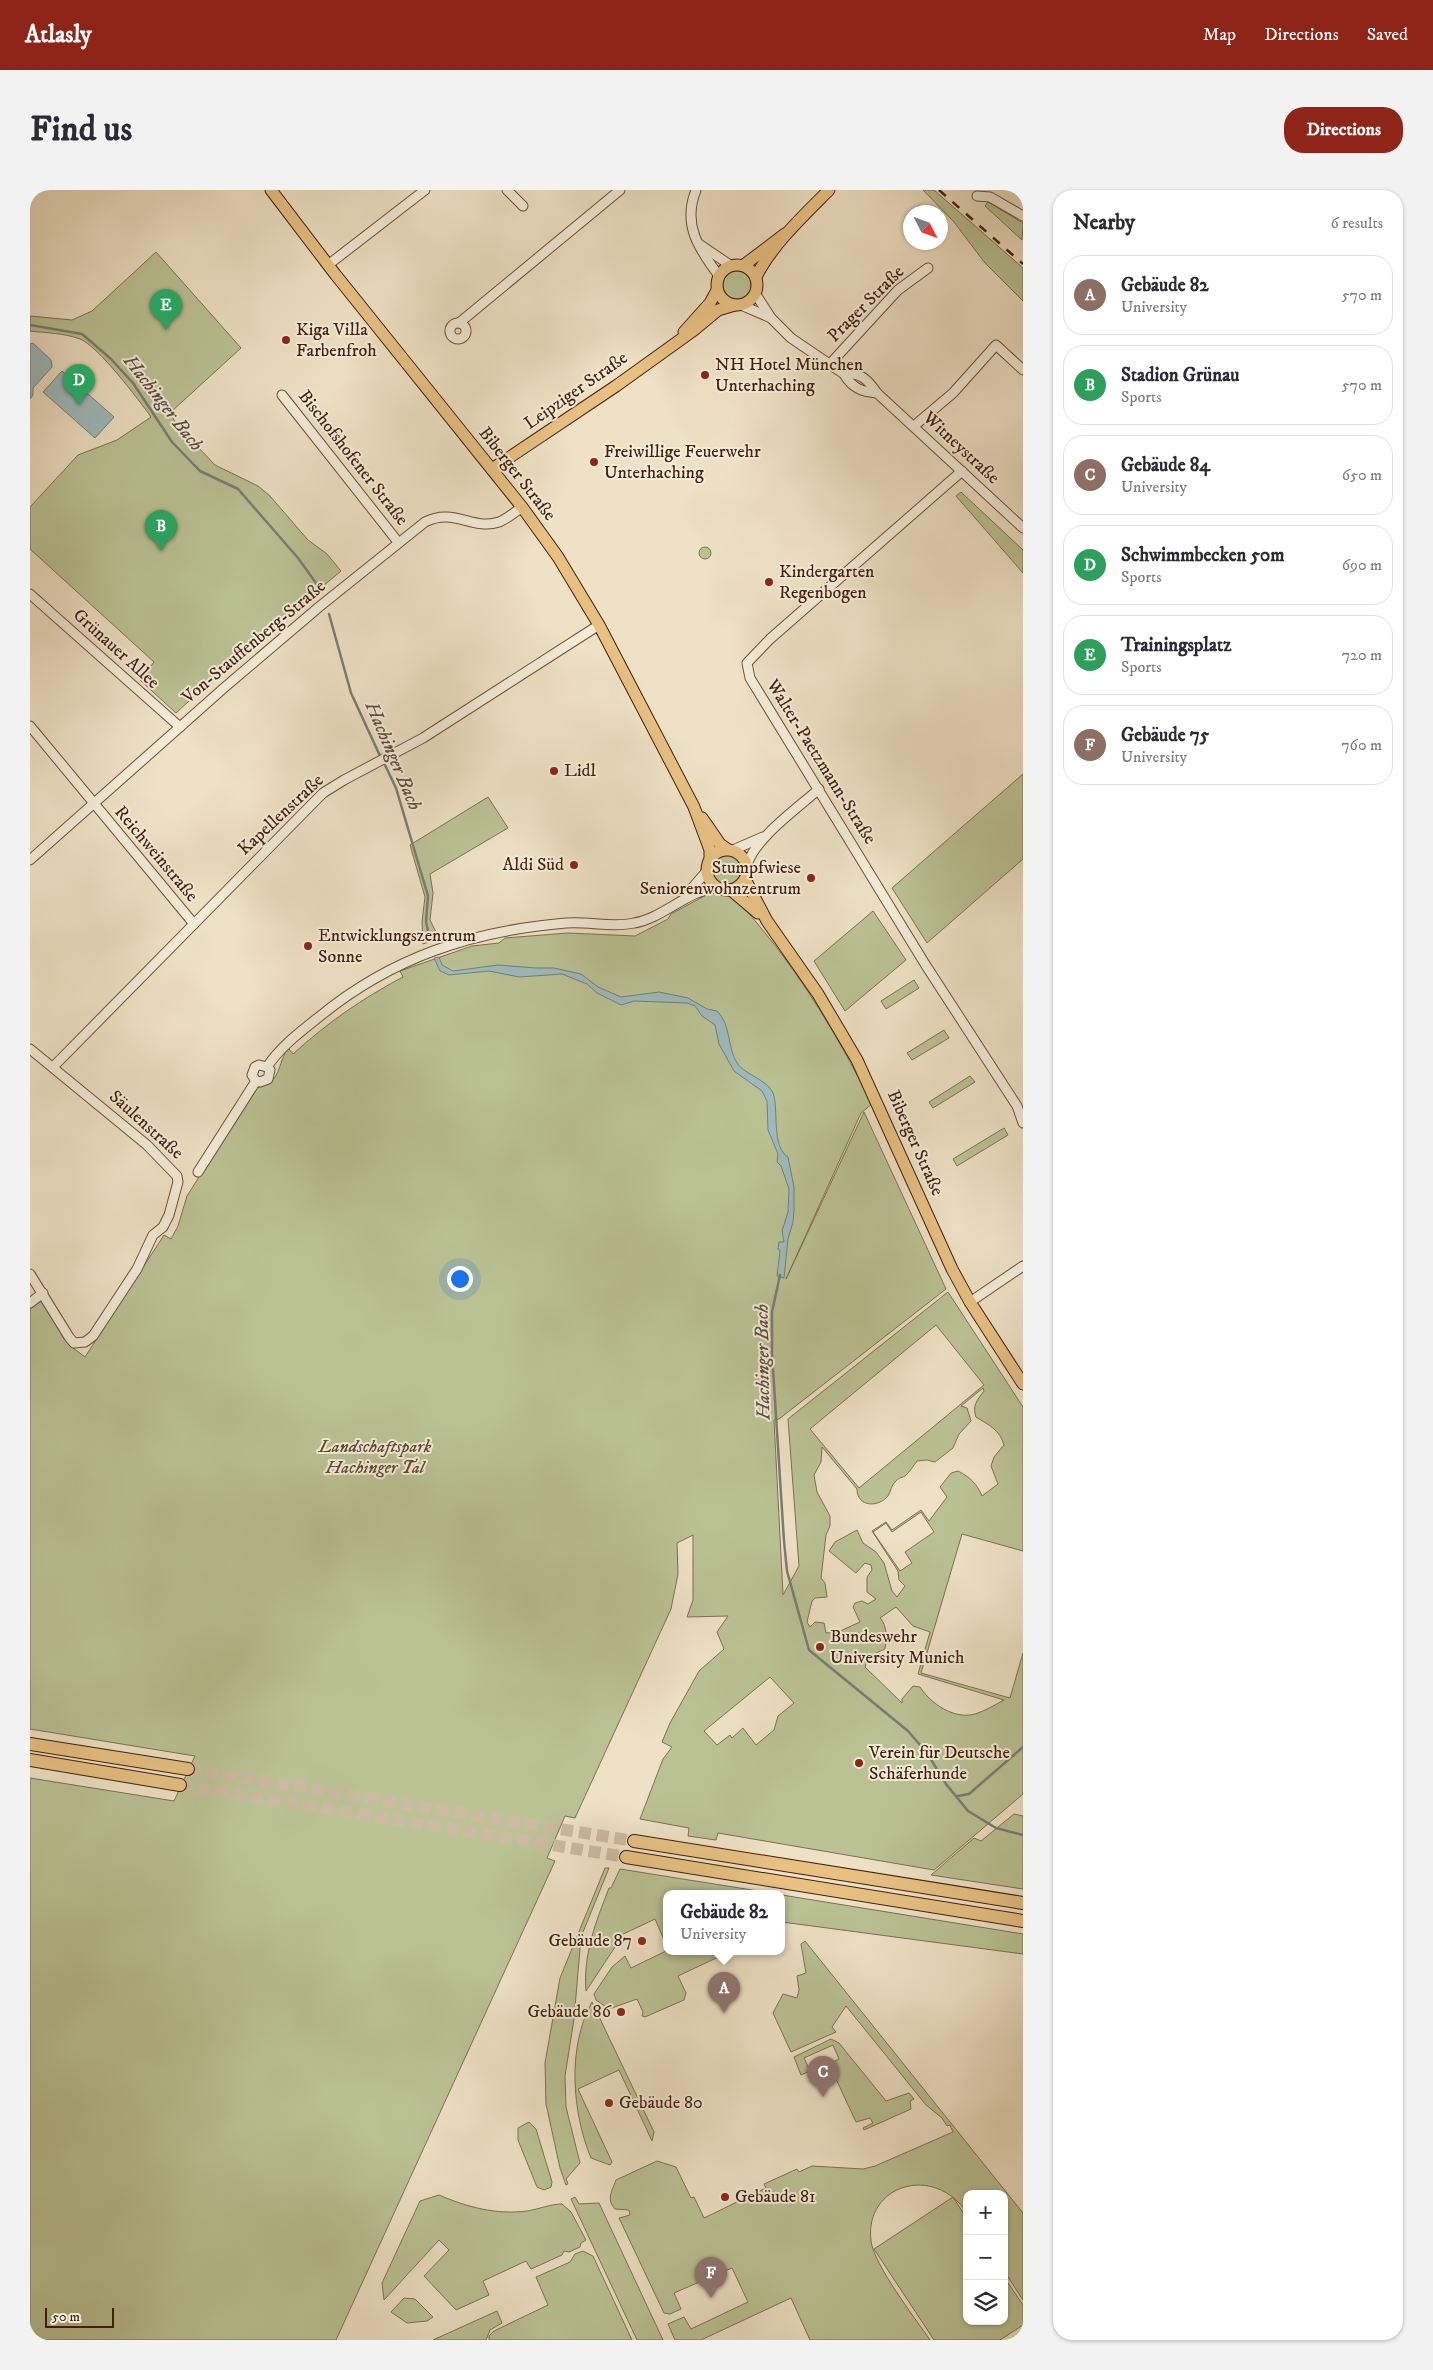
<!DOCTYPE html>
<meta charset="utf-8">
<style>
body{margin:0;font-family:"IM FELL DW Pica",serif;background:#f2f2f3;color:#2b2b33}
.controls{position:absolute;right:15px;bottom:15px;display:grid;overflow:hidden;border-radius:10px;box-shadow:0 1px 4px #0004}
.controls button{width:45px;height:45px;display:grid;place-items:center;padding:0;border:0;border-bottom:1px solid #e1e1e2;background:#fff;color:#2b2b33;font:25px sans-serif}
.compass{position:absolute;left:873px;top:15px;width:45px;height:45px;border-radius:50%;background:#fff;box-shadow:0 1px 4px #0004;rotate:132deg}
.scale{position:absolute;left:15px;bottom:12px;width:69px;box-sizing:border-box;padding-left:5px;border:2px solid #411f0e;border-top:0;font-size:14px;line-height:18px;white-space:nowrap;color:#411f0e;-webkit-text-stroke:4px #f4ecd9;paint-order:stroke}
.you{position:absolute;left:429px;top:1088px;width:18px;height:18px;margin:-12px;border:4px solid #fff;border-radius:50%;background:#1a73e8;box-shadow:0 0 0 8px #1a73e833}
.badge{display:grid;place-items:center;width:32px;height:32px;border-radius:50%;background:#8f2418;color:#fff;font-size:16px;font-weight:700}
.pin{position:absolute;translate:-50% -41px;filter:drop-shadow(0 1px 2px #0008)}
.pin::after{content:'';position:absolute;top:26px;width:18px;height:15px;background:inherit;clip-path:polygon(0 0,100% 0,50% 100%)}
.popup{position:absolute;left:633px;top:1700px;width:122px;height:65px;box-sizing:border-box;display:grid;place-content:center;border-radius:10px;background:#fff;filter:drop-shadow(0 1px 4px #0005);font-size:16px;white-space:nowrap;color:#7c7c81}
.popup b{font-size:19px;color:#2b2b33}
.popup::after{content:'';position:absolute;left:50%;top:100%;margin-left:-10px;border:10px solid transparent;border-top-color:#fff}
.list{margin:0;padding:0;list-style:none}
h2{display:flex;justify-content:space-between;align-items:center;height:65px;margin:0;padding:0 20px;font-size:21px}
h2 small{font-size:16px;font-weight:400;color:#7c7c81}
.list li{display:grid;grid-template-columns:32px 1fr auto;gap:15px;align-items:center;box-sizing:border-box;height:80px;margin:0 10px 10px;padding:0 10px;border:1px solid #e1e1e2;border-radius:20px}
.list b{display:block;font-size:19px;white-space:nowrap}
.list p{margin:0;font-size:16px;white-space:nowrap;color:#7c7c81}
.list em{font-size:16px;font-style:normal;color:#7c7c81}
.icon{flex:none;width:28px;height:28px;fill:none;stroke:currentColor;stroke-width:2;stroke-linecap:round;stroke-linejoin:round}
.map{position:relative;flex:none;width:993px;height:2150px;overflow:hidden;border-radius:20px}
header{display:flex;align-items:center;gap:30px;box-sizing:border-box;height:70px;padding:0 25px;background:#8f2418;color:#fff}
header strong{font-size:24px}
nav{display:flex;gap:28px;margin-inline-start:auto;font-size:18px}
.intro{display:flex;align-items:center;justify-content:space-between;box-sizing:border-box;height:120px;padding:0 30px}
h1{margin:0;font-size:35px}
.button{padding:12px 22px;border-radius:20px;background:#8f2418;color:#fff;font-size:18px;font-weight:700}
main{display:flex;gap:30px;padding:0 30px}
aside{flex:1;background:#fff;border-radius:20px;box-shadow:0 1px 4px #0004}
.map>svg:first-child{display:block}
.green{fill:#bac294;stroke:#7e7051;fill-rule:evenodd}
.water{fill:#9dbbbe;stroke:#787d78}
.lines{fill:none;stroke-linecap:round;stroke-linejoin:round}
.stream{stroke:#787d78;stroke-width:2.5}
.highway-tunnel{stroke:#cbbaa0;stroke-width:12;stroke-dasharray:12 6;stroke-linecap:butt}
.minor-casing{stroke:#6c503c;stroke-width:11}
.major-casing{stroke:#411f0e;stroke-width:13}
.highway-casing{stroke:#411f0e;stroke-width:14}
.minor{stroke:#f4ecd9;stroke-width:9}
.major{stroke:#e7c082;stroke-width:11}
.highway{stroke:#e7c082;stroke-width:12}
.rail{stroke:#411f0e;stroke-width:2.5;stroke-dasharray:9 9;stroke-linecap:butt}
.poi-dot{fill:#8f2418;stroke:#f4ecd9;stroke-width:2}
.labels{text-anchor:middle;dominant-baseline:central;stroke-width:4;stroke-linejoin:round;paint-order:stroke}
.street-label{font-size:18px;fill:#411f0e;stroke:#f4ecd9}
.poi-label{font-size:18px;fill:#411f0e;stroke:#f4ecd9;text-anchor:start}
.park-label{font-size:18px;font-style:italic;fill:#5f4830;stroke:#f4ecd9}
.water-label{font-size:19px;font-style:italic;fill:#5d4e43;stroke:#f4ecd9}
</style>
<header>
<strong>Atlasly</strong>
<nav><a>Map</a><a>Directions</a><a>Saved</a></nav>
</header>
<div class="intro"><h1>Find us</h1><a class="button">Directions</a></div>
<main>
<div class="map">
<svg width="993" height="2150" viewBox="0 0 993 2150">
<rect width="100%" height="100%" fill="#eee1c5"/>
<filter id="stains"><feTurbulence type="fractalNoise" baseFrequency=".004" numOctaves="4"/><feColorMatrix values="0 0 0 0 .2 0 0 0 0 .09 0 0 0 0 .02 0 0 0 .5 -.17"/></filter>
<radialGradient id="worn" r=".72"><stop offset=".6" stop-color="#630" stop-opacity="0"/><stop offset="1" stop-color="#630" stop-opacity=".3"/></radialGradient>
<g class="green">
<polygon points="893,0 904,0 993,78 993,111 955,73 924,32"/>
<polygon points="958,12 993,33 992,50 955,16"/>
<path d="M 126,62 L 211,158 L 141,222 L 145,233 L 185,275 L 228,296 L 240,306 L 278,350 L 297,364 L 311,381 L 183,489 L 146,523 L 110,490 L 124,472 L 0,359 L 0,317 L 48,265 L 87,250 L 121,227 C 109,210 68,156 50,149 C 34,143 17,143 0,141 L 0,126 L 42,130 L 62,121 Z"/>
<circle cx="707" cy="95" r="14"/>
<polygon points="931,302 993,360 993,383 926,306"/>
<circle cx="675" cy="363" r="6"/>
<polygon points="993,584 993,669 897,753 862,698"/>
<polygon points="458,607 478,638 400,684 403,703 400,730 409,748 393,754 392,732 395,707 380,655"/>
<circle cx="697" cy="680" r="15"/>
<path d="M 684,703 L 704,707 C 761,768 805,840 842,914 L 831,923 L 756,1089 L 834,922 L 916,1099 L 749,1229 L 744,1230 L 753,1405 L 769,1376 L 758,1229 L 918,1102 L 993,1217 L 993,1361 L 932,1344 L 891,1483 L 980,1508 L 993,1463 L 993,1604 L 904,1680 L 688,1643 L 686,1650 L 658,1646 L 659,1638 L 610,1629 L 633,1569 L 642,1557 L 632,1552 L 640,1533 L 669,1481 L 694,1459 L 687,1442 L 698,1426 L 657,1427 L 663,1410 L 663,1345 L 647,1353 L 648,1384 L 641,1419 L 545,1628 L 535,1626 L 517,1668 L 525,1671 L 306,2150 L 0,2150 L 0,1588 L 144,1611 L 165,1566 L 0,1539 L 0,1119 L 11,1111 L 38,1154 L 55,1167 L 134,1045 L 141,1049 L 148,1036 L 157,1006 L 225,898 C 249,893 246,883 255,863 L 259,859 L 263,864 C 297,833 333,808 373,787 L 370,781 L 442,756 L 469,753 L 475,748 L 538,743 L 605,746 L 638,729 L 641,724 L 678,704 ZM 906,1135 L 954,1195 L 829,1298 L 780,1239 ZM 953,1198 L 954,1201 C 947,1210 942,1216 946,1227 C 959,1235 970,1240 974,1255 L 964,1267 L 961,1276 L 968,1294 L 952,1306 C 947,1294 940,1287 928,1281 L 921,1283 L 910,1297 L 917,1307 L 899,1331 L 891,1320 L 862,1340 L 856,1332 L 842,1341 L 868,1381 L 869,1390 L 875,1396 L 867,1407 L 862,1401 L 854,1373 L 846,1362 L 833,1353 L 827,1340 L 805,1352 L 799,1361 L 826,1383 L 835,1373 L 841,1375 L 842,1380 L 837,1387 L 837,1402 L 846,1409 L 838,1414 L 832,1411 L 825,1413 L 823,1417 L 830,1432 L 808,1442 L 796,1443 L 794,1433 L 785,1432 L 780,1437 L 777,1432 L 782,1411 L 785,1408 L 797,1407 L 795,1393 L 791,1388 L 796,1345 L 800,1336 L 800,1326 L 787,1302 L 784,1285 L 791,1272 L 792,1257 L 827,1299 C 827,1317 848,1318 858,1306 C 861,1301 861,1296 865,1292 C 868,1288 871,1288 875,1286 C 879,1283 884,1275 887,1271 L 897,1270 L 905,1272 L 923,1258 L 929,1244 L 941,1231 L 937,1218 L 931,1216 ZM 891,1322 L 904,1342 L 875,1362 L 882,1373 L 870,1381 L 843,1342 L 856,1333 L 862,1342 ZM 866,1417 L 883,1436 L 900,1442 L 888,1484 L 974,1510 C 965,1515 955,1521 945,1524 C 924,1530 900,1513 890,1497 L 883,1496 L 872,1509 L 872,1513 L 835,1477 C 837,1467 845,1463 855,1459 C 856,1449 858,1436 850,1428 ZM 740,1487 L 764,1513 L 748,1526 L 744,1540 L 726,1555 L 713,1538 L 702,1548 L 700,1545 L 687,1555 L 674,1541 Z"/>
<polygon points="843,721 876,770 815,821 784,771"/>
<polygon points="884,790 889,798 856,819 851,811"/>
<polygon points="914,840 919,848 882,870 877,863"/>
<polygon points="940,886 945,892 903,918 899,912"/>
<polygon points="974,938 978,945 927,976 923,969"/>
<polygon points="984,1624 993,1626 993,1699 901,1685 944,1648 951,1651"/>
<polygon points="575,1678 579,1678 551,1747 544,1829 535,1886 536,1917 550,1973 536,1989 538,1994 536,1995 530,1978 516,1914 515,1873 530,1788"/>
<path d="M 590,1679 L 747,1704 L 636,1704 L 636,1754 L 625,1729 L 587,1747 L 589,1751 L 556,1801 C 553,1763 566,1732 579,1698 L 581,1698 Z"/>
<polygon points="752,1705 993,1744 993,1764 752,1732"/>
<path d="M 775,1751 L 993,2023 L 993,2110 L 974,2081 L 974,2004 L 937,2004 L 937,2023 C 904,1973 834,1995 841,2051 C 844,2075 885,2128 900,2150 L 780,2150 L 761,2108 L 671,2150 L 645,2150 L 638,2134 L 654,2127 L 661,2139 L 718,2112 L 702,2078 L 644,2103 L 651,2119 L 640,2124 L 634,2123 L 589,2028 L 600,2025 L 599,2020 L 585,2019 C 576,2009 582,2001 586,1990 L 627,1971 L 646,1977 L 661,2008 L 664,2007 L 674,2028 L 736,1998 L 734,1994 L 767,1979 L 769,1982 L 782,1976 L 833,1979 L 845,1976 L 923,1942 L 920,1935 L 917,1936 L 912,1928 L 896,1915 L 816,1816 L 802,1837 L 806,1842 L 761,1862 L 743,1823 L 753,1804 L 767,1808 L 769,1800 L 767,1786 L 776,1783 L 771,1754 Z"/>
<polygon points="636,1761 699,1762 648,1786 656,1803 654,1810 615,1827 612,1826 613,1822 607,1809 579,1819 566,1810 564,1804 582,1777 595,1766 601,1778"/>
<path d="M 562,1812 L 624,1942 L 622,1951 L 589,1880 L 548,1899 L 582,1972 L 580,1975 L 561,1968 C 542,1922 537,1857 562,1812 Z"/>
<polygon points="801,1849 809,1853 856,1911 879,1903 884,1909 880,1911 881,1919 834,1940 833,1938 843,1933 840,1928 826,1932 799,1874 809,1869 803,1855 774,1868 780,1881 771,1885 764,1867"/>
<polygon points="499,1932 506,1939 522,1992 521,1997 514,2000 507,1997 488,1950 488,1938"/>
<path d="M 409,2005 C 437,2017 466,2025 497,2021 C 509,2019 521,2014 532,2014 L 541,2022 L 556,2050 L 551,2053 L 550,2057 L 539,2062 L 534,2061 L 532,2065 L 501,2079 L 496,2071 L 453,2091 L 459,2105 L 426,2120 L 394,2086 L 419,2060 L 409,2050 L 354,2110 L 352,2093 L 390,2011 Z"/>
<polygon points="545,2007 549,2014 569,2013 633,2150 607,2150 541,2009"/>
<polygon points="923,2007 937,2029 937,2131 974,2131 974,2087 993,2115 993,2135 970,2150 904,2150 844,2059"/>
<polygon points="553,2061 563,2066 602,2150 459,2150 459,2146 464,2141 518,2115 506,2087 540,2072 545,2064"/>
<polygon points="374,2108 385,2109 403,2127 397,2131 377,2133 361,2122"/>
<polygon points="467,2121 472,2133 460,2140 456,2150 403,2150"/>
</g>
<g class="water">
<polygon points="3,153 21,170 22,177 3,198 3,205 0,209 0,154"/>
<polygon points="32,181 84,227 65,248 13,202"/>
<path d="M 409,767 L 412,775 L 423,781 L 468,775 L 506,778 L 524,778 L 551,784 L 568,797 L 591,807 L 629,802 L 658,808 L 677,819 L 687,821 C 701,834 697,857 707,873 C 716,886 740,890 744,906 C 748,922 742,958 758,967 L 764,997 L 764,1021 L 763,1032 L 758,1049 L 754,1088 L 747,1086 L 750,1061 L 748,1059 L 749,1052 L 754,1052 L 752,1041 L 758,1022 L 759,999 L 751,976 L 747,972 L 748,964 L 738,940 L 737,911 L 732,901 L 704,881 L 689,854 L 685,835 L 672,826 L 665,816 L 657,813 L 604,811 L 591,815 L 567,803 L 557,794 L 532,784 L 489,787 L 459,781 L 419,785 L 410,781 L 404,768 Z"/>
</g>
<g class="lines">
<g class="stream">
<polyline points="0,135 52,144 81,169 103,193 142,252 170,281 208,299 268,368 291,400"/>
<polyline points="299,424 321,503 351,568"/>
<polyline points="354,573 366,598 398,706 396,732 400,750"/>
<polyline points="750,1085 742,1122 742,1163 754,1351 757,1381 779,1460 878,1541 897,1563 916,1594 938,1621 966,1638 993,1645"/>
<polyline points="928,1606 939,1604 993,1557"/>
</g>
<g class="highway-tunnel">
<polyline points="158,1579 604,1651"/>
<polyline points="150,1595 596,1667"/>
</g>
<defs>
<g id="minor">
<polyline points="477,0 493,16"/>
<path d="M 666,0 C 652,35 669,59 689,86"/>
<polyline points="947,6 960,7 993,26"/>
<polyline points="669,54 700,75"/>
<polyline points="298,75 395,0"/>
<path d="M 725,103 L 741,128 L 761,148 L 814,184 C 822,198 832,202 847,203"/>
<polyline points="711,115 741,128"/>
<circle cx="428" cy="141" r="8"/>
<polyline points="429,133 590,0"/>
<polyline points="799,175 868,100 898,78"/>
<path d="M 814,184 C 831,182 838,190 847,203 L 993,338"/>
<polyline points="252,205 368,352"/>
<polyline points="884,236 923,203 966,155 993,180"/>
<polyline points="932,281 740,449 717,473 720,488 895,774 987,916 993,933"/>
<polyline points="0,404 150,537"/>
<polyline points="0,536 164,734"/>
<polyline points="703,660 733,647"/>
<path d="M 0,670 L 195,497 L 289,417 L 395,332 C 424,317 443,341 469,332 C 477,329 485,322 492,317"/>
<path d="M 717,675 C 725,648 768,618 789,599"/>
<polyline points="655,706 676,682"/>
<polyline points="0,859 117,955 147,986 148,992 139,1025 133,1037 123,1045 107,1079 63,1146 55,1152 44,1153 39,1147 0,1084"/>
<polyline points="23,877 293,603 314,590 393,548 569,435"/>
<path d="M 237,877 C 250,857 270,842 289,827 C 362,767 442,741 536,733 C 558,731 582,738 604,733 C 634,728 657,700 687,698"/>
<polyline points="226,891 222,885 225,877 229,875 237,877"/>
<polyline points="226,891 230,892 238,889 240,880 237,877"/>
<polyline points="168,982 226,891"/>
<polyline points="940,1112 993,1076"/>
<polyline points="0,1113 13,1103"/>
</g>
<g id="major">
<polyline points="241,0 305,84 492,317 528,367 569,435 664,617 680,660 680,668"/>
<circle cx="707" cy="95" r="20"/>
<polyline points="714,75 755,44"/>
<path d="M 726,87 C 741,56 774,25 799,0"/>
<polyline points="654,142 680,113 687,100"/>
<polyline points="462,279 586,196 664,140 688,120 705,115"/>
<polyline points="672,628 690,654 697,659"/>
<circle cx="697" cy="680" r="20"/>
<polyline points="715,689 737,731 788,804 827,870 922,1079 940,1112 993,1194"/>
<polyline points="701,700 728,723"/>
</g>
<g id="highway">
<polyline points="0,1554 158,1579"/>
<polyline points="0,1570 150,1595"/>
<polyline points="604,1651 993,1713"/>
<polyline points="596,1667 993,1731"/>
</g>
</defs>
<use href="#minor" class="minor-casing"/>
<use href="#major" class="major-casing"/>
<use href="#highway" class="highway-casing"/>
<use href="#minor" class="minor"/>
<use href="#major" class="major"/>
<use href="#highway" class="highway"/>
<polyline class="rail" points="909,0 993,74"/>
</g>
<g class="poi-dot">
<circle cx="256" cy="150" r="5"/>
<circle cx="675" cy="185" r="5"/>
<circle cx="564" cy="272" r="5"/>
<circle cx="739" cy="392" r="5"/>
<circle cx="524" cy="581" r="5"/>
<circle cx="544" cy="675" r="5"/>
<circle cx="781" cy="688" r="5"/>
<circle cx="278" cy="756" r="5"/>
<circle cx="790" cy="1457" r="5"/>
<circle cx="829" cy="1573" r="5"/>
<circle cx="612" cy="1751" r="5"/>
<circle cx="591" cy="1822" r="5"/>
<circle cx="579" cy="1913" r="5"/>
<circle cx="695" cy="2007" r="5"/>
</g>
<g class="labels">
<g class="street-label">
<text transform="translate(836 114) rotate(-45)">Prager Straße</text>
<text transform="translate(546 201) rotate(-35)">Leipziger Straße</text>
<text transform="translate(931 258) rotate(43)">Witneystraße</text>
<text transform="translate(323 268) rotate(52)">Bischofshofener Straße</text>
<text transform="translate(487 284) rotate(52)">Biberger Straße</text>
<text transform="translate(224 452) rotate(-40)">Von-Stauffenberg-Straße</text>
<text transform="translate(86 459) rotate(42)">Grünauer Allee</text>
<text transform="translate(791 572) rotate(58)">Walter-Paetzmann-Straße</text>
<text transform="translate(251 625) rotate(-43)">Kapellenstraße</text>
<text transform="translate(126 664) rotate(50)">Reichweinstraße</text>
<text transform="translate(116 935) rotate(42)">Säulenstraße</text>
<text transform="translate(885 953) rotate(66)">Biberger Straße</text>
</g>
<g class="poi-label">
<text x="266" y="140">Kiga Villa<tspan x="266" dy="21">Farbenfroh</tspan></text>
<text x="685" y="175">NH Hotel München<tspan x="685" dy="21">Unterhaching</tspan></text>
<text x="574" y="262">Freiwillige Feuerwehr<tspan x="574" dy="21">Unterhaching</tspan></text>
<text x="749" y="382">Kindergarten<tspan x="749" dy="21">Regenbogen</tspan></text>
<text x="534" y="581">Lidl</text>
<text x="534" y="675" text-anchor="end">Aldi Süd</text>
<text x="771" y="678" text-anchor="end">Stumpfwiese<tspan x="771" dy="21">Seniorenwohnzentrum</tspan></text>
<text x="288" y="746">Entwicklungszentrum<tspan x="288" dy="21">Sonne</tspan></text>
<text x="800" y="1447">Bundeswehr<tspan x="800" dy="21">University Munich</tspan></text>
<text x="839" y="1563">Verein für Deutsche<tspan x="839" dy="21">Schäferhunde</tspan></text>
<text x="602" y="1751" text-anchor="end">Gebäude 87</text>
<text x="581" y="1822" text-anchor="end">Gebäude 86</text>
<text x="589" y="1913">Gebäude 80</text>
<text x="705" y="2007">Gebäude 81</text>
</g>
<g class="park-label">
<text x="345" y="1257">Landschaftspark<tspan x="345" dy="21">Hachinger Tal</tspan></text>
</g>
<g class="water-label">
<text transform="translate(133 213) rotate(52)">Hachinger Bach</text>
<text transform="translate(363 566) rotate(67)">Hachinger Bach</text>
<text transform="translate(733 1172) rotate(-91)">Hachinger Bach</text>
</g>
</g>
<rect width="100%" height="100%" filter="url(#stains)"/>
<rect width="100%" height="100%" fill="url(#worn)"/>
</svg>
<div class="controls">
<button>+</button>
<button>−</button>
<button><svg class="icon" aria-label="layers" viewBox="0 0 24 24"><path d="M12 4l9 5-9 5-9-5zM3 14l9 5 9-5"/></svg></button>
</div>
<svg class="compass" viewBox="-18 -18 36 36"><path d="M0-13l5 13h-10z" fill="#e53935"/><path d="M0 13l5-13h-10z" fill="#7c7c81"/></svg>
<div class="scale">50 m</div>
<div class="you"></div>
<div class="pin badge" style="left:694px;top:1823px;background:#8d6e63">A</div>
<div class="popup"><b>Gebäude 82</b>University</div>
<div class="pin badge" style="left:131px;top:361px;background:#2e9e5b">B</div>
<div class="pin badge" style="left:793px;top:1907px;background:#8d6e63">C</div>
<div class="pin badge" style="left:49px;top:215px;background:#2e9e5b">D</div>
<div class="pin badge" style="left:136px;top:140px;background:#2e9e5b">E</div>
<div class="pin badge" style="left:681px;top:2108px;background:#8d6e63">F</div>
</div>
<aside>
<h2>Nearby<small>6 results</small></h2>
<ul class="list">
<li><span class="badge" style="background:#8d6e63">A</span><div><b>Gebäude 82</b><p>University</p></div><em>570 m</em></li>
<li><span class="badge" style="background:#2e9e5b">B</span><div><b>Stadion Grünau</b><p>Sports</p></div><em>570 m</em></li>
<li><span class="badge" style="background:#8d6e63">C</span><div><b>Gebäude 84</b><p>University</p></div><em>650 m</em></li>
<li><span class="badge" style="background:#2e9e5b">D</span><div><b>Schwimmbecken 50m</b><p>Sports</p></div><em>690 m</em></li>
<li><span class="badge" style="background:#2e9e5b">E</span><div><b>Trainingsplatz</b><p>Sports</p></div><em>720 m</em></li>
<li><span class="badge" style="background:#8d6e63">F</span><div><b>Gebäude 75</b><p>University</p></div><em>760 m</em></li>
</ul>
</aside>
</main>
